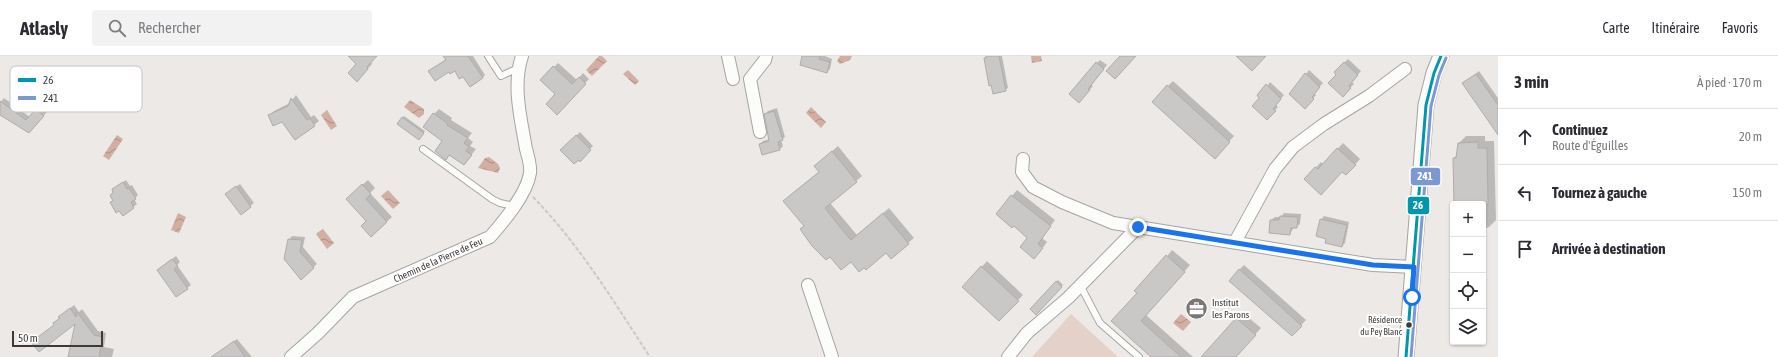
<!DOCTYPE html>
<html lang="fr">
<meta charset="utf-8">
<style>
body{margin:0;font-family:"Asap Condensed",sans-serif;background:#f2f2f3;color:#2b2b33}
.controls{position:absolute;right:12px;bottom:12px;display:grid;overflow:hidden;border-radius:4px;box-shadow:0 1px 3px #0004}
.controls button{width:36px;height:36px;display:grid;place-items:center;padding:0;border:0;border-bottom:1px solid #e1e1e2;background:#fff;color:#2b2b33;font:20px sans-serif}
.scale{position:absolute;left:12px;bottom:10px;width:91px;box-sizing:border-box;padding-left:4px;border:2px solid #3d3a39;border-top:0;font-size:11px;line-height:14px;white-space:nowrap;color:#3d3a39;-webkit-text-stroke:3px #fff;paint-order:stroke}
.stop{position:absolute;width:12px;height:12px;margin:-9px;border:3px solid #1a73e8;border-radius:50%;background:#fff}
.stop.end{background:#1a73e8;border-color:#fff;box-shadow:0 1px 4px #0008}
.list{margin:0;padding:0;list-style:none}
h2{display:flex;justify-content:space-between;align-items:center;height:52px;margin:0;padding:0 16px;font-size:17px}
h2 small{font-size:13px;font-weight:400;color:#7c7c81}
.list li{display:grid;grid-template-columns:26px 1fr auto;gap:12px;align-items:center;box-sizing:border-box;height:56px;padding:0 16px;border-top:1px solid #e1e1e2}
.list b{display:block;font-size:15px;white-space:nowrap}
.list p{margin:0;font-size:13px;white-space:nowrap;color:#7c7c81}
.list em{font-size:13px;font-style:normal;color:#7c7c81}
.icon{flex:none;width:22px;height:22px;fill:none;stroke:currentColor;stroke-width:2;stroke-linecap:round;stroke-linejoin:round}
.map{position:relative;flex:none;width:1498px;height:301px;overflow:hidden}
header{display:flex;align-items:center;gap:24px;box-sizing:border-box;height:56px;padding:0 20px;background:#fff;border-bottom:1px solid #e1e1e2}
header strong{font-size:19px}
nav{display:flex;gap:22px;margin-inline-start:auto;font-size:14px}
.search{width:280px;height:36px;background:#f2f2f3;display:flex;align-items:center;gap:10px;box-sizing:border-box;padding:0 14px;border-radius:4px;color:#7c7c81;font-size:15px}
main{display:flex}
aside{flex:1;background:#fff}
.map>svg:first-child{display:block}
.grass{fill:#e4d1c9}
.water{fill:url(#water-waves)}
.shadow{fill:#0003}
.building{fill:#cac7c7;stroke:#afacac}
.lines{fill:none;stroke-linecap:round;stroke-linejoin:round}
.service-casing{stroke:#a6a4a3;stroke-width:8}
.minor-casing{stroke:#a6a4a3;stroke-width:14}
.tertiary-casing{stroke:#a6a4a3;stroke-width:17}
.path{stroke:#cac8c8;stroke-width:2;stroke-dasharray:4 2;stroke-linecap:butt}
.service{stroke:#fcfcfb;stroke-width:6}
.minor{stroke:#fcfcfb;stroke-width:12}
.tertiary{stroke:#fcfcfb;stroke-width:15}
.bus-1-casing{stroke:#fff;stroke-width:6}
.bus-2-casing{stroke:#fff;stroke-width:6}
.bus-1{stroke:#0096ac;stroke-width:3}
.bus-2{stroke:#7a99d0;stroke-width:3}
.route{stroke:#1a73e8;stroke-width:5}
.bus-dot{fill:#3d3a39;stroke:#fff;stroke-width:1.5}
.labels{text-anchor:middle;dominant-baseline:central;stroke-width:4;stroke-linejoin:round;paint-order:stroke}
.bus-label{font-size:9px;fill:#3d3a39;stroke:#fff;text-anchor:end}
.street-label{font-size:10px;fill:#3d3a39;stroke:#fff}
.poi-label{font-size:10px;fill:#3d3a39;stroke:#fff;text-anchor:start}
.key{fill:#fff;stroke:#c5c4c4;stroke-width:1}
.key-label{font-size:11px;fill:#3d3a39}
.line-badge{stroke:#fff;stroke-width:1.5}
.badge-label{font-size:11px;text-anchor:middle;font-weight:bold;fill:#fff}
</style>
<header>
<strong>Atlasly</strong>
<div class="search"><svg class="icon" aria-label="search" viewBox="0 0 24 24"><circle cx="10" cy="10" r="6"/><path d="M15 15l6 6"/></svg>Rechercher</div>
<nav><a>Carte</a><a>Itinéraire</a><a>Favoris</a></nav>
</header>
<main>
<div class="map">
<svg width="1498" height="301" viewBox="0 0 1498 301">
<defs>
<pattern id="water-waves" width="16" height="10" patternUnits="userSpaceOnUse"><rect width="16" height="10" fill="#d2afa2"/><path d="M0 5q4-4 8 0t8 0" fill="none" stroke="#ac8f85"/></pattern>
</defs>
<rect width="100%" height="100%" fill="#ece9e7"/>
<polygon class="grass" points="1071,258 1118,301 1032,301"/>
<g class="water">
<polygon points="599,0 602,0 607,5 592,20 586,14"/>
<polygon points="840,0 852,0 850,4 840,8 837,5"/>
<polygon points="1031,0 1041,0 1042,5 1032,7"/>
<polygon points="628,14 639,25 635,29 623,18"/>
<polygon points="410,44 424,53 424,58 419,62 404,51"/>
<polygon points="811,51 826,66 821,72 806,57"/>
<polygon points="327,54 337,70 331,74 321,59"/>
<polygon points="117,79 123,83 109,104 103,100"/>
<polygon points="489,101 498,108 500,112 498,117 478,112 485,102"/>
<polygon points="388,134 400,147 393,153 381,140"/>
<polygon points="178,157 186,161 179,177 171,174"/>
<polygon points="323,173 334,187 327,193 316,178"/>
<polygon points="1181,258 1191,266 1183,275 1173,267"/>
</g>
<g class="shadow">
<polygon points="350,0 376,0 371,6 372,8 357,24 358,8"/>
<polygon points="445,0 473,0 485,19 482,22 463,19 455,14 429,15 446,3"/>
<polygon points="804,0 825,0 832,3 830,13 827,16"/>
<polygon points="987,0 1002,0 1008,32 1005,34 985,3"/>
<polygon points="1348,3 1361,15 1352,26 1354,28 1343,39 1337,19 1335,16"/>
<polygon points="1100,4 1107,9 1091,29 1093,30 1083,42 1097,7"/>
<polygon points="558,7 577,24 583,17 589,23 557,57 556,38 541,24"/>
<polygon points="1309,14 1323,27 1314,37 1316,39 1305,51 1306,18"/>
<polygon points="1479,15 1498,42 1498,78 1464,27"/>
<polygon points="1173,25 1234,80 1220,96 1168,30"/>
<polygon points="1270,26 1284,39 1276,49 1278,51 1267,63 1260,42"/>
<polygon points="296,39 311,61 314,59 319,65 314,69 282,65 269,60 274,55 290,47"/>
<polygon points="4,42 30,61 40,50 47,56 32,73 0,58 0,47"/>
<polygon points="777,52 785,81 781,84 783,90 780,93 760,88 763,85 770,83 765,58 768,55"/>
<polygon points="439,53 452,62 451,64 472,77 468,82 473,86 470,90 476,93 464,108 450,99 446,103 443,85 434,58"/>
<polygon points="404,60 425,75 420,82 402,62"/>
<polygon points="580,76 593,90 580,104 562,94"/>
<polygon points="1466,80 1485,80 1485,85 1494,85 1496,164 1489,171 1484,173 1483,148 1455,148 1454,102 1458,98 1459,87"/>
<polygon points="1343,87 1360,103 1351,113 1306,123 1321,106 1323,108"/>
<polygon points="838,90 862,120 830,147 857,179 889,152 914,182 908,187 886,196 851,204 805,169 790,139 820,115 815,110"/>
<polygon points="126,124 130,130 132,129 138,139 134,143 137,148 123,159 111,147 114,144 113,133"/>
<polygon points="368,124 375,132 370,137 392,161 371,180 368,165 352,138"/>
<polygon points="240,128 254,147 241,157 230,135"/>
<polygon points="1017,134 1055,164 1042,182 1047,186 1039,197 1029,182 1014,168 997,158"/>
<polygon points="1284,157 1301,158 1300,168 1296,171 1294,171 1290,178 1271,164 1275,161 1281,161"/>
<polygon points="1324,160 1349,166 1345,187 1342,190 1327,182 1321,164"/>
<polygon points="292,180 305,181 303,191 317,208 301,222 289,184"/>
<polygon points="1172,194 1190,209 1146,259 1193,301 1152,301 1113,265 1138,237"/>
<polygon points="176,200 180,206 177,209 191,229 177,240 161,211"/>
<polygon points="987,205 1023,239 999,263 964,231"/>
<polygon points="1244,209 1306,264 1292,279 1239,214"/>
<polygon points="1058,224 1063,229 1036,258 1031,253"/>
<polygon points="74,249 79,256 82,253 98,275 106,277 104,291 114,293 112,301 69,301 76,266 55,269 64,257"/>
<polygon points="1243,257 1261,272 1235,301 1202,301"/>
<polygon points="237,283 252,301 223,301 220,296"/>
</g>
<g class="building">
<polygon points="348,0 377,0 367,11 368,13 357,26 348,17 356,8"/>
<polygon points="443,0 468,0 483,22 470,31 463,21 459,23 455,15 450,18 449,16 435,25 428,15 446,4"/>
<polygon points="802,0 820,0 819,3 830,6 827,17 800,9"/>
<polygon points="986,0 999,0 1006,35 993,38 991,29 989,30 984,2 986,2"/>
<polygon points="1120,0 1136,0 1115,23 1106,15"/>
<polygon points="1236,0 1266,0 1252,15"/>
<polygon points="1096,6 1104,13 1088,33 1090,34 1079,47 1069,38"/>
<polygon points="1344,6 1358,19 1349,30 1351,32 1343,41 1328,27 1336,19 1334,16"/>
<polygon points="553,10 572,28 579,21 586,28 557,59 546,48 555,38 540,24"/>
<polygon points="1305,17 1320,31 1312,41 1314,43 1305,53 1289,38"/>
<polygon points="1476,18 1498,49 1498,79 1462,27"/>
<polygon points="1266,28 1281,43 1273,53 1276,55 1267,64 1252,50 1259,42 1257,39"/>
<polygon points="1167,29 1230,86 1215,103 1152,46"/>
<polygon points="291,42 307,64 310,62 315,70 295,84 282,66 273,70 268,59 288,50"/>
<polygon points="0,45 26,64 36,53 44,60 29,77 0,59"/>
<polygon points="774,55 783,84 778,86 780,94 762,99 759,88 769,85 764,58"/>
<polygon points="433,57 448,68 447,69 468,82 464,87 469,91 466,95 472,99 464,109 449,99 446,104 435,95 442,85 423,71"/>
<polygon points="402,61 424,77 419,84 397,68"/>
<polygon points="576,79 591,94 580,106 579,104 574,108 560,94"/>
<polygon points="1478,86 1478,92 1487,92 1488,148 1454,148 1453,102 1456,102 1458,87"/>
<polygon points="1337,92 1356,109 1346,119 1342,116 1321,139 1304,123 1315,111 1318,113"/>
<polygon points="832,95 857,126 825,152 840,171 851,184 883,157 909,188 891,203 886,197 866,214 864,212 859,216 851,206 841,214 830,201 826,204 812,190 800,173 804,170 783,145 819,116 814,110"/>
<polygon points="123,126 127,133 129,132 136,143 131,146 134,152 123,160 119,155 116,157 110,146 113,145 110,139 113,137 112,133"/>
<polygon points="362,128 371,138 366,143 387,166 371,181 361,170 366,165 346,143"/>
<polygon points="236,130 251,151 241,159 225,138"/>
<polygon points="1011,139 1051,170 1038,188 1043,192 1034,203 1020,191 1027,182 1014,170 1012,172 996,158"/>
<polygon points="1280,160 1298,161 1297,172 1291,172 1290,179 1269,177 1270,164 1279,164"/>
<polygon points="1320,163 1347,169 1342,191 1325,187 1326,183 1316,180"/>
<polygon points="288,183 302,184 300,196 314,212 301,224 284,203"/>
<polygon points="1166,199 1185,216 1141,265 1181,301 1151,301 1111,265 1137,237 1134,235"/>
<polygon points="172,203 178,210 174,213 188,233 176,241 157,214"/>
<polygon points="981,210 1019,245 999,265 962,231"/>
<polygon points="1239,213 1302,270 1292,280 1229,225"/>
<polygon points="1056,225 1062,231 1036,259 1030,253"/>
<polygon points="70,252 76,261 77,256 94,279 103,281 99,301 68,301 75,268 39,296 31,286 54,269 53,267 60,262 58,261"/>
<polygon points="1236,262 1256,279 1236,301 1201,301"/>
<polygon points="234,285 245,301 211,301 227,290"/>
</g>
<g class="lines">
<defs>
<g id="service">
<polyline points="488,0 501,20 518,12"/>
<polyline points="423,93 492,143 500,147 514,150"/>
<polyline points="1080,229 1100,267 1139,301"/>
</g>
<g id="minor">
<polyline points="728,0 733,23"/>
<polyline points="760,76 750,23 765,4 766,0"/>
<polyline points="1023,103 1022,116 1033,131 1062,146 1113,167 1373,209 1414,211"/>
<polyline points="1235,186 1275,113 1293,91 1324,68 1369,40 1405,13"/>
<polyline points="808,229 832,301"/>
<path d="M 291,301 L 318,277 L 353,241 L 490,181 C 504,165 527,138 530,117 C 531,110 528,100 526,93 C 521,63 512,30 522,0"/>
<polyline points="1008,301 1027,277 1068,242 1138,171"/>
</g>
<polyline id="tertiary" points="1406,301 1426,49 1434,17 1441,0"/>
</defs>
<use href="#service" class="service-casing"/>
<use href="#minor" class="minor-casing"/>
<use href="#tertiary" class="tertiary-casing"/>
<path class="path" d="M 533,141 C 579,188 614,246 650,301"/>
<use href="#service" class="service"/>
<use href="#minor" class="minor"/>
<use href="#tertiary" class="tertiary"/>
<defs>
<polyline id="bus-1" points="1406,301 1426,49 1434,17 1441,0"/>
<polyline id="bus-2" points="1411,301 1431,50 1439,19 1446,2"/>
</defs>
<use href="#bus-1" class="bus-1-casing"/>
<use href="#bus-2" class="bus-2-casing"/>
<use href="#bus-1" class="bus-1"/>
<use href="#bus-2" class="bus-2"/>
</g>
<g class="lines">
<polyline class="route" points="1138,171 1373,209 1414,211 1412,241"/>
</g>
<defs>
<symbol id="office-disc" viewBox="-11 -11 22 22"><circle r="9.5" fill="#7a7776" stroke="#fff"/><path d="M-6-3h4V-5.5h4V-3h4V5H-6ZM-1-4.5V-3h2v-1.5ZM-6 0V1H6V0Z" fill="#fff"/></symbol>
</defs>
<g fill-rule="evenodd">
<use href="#office-disc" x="1184" y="240" width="25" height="25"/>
</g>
<circle class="bus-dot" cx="1409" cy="269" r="3.5"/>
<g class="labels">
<g class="bus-label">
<text x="1402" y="264">Résidence<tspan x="1402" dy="12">du Pey Blanc</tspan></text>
</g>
<g class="street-label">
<text transform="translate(438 204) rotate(-24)">Chemin de la Pierre de Feu</text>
</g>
<g class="poi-label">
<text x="1212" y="246">Institut<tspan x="1212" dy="12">les Parons</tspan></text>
</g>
</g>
<rect x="10" y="10" width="132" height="46" rx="6" class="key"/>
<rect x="18" y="22" width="18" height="4" fill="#0096ac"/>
<rect x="18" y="40" width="18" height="4" fill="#7a99d0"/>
<g class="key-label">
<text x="43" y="28">26</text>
<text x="43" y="46">241</text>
</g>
<g class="line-badge">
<rect x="1410" y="111" width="31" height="19" rx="4" fill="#7a99d0"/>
<rect x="1407" y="140" width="23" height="19" rx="4" fill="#0096ac"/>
</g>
<g class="badge-label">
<text x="1425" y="124">241</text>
<text x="1418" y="153">26</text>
</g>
</svg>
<div class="controls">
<button>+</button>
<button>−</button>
<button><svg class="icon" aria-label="locate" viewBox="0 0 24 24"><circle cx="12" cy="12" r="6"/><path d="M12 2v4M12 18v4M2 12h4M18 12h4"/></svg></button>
<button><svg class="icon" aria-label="layers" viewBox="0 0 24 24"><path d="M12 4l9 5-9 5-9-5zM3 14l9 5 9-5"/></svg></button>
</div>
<div class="scale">50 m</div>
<div class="stop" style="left:1412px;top:241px"></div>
<div class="stop end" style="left:1138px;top:171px"></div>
</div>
<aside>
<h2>3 min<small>À pied · 170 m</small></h2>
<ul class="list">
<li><svg class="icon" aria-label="ahead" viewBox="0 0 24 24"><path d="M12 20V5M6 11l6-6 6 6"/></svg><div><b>Continuez</b><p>Route d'Éguilles</p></div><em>20 m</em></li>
<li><svg class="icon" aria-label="left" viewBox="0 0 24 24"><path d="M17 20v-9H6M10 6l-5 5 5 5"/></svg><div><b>Tournez à gauche</b></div><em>150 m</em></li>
<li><svg class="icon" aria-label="arrive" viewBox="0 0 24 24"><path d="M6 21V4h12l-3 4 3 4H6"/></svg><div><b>Arrivée à destination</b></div></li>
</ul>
</aside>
</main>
